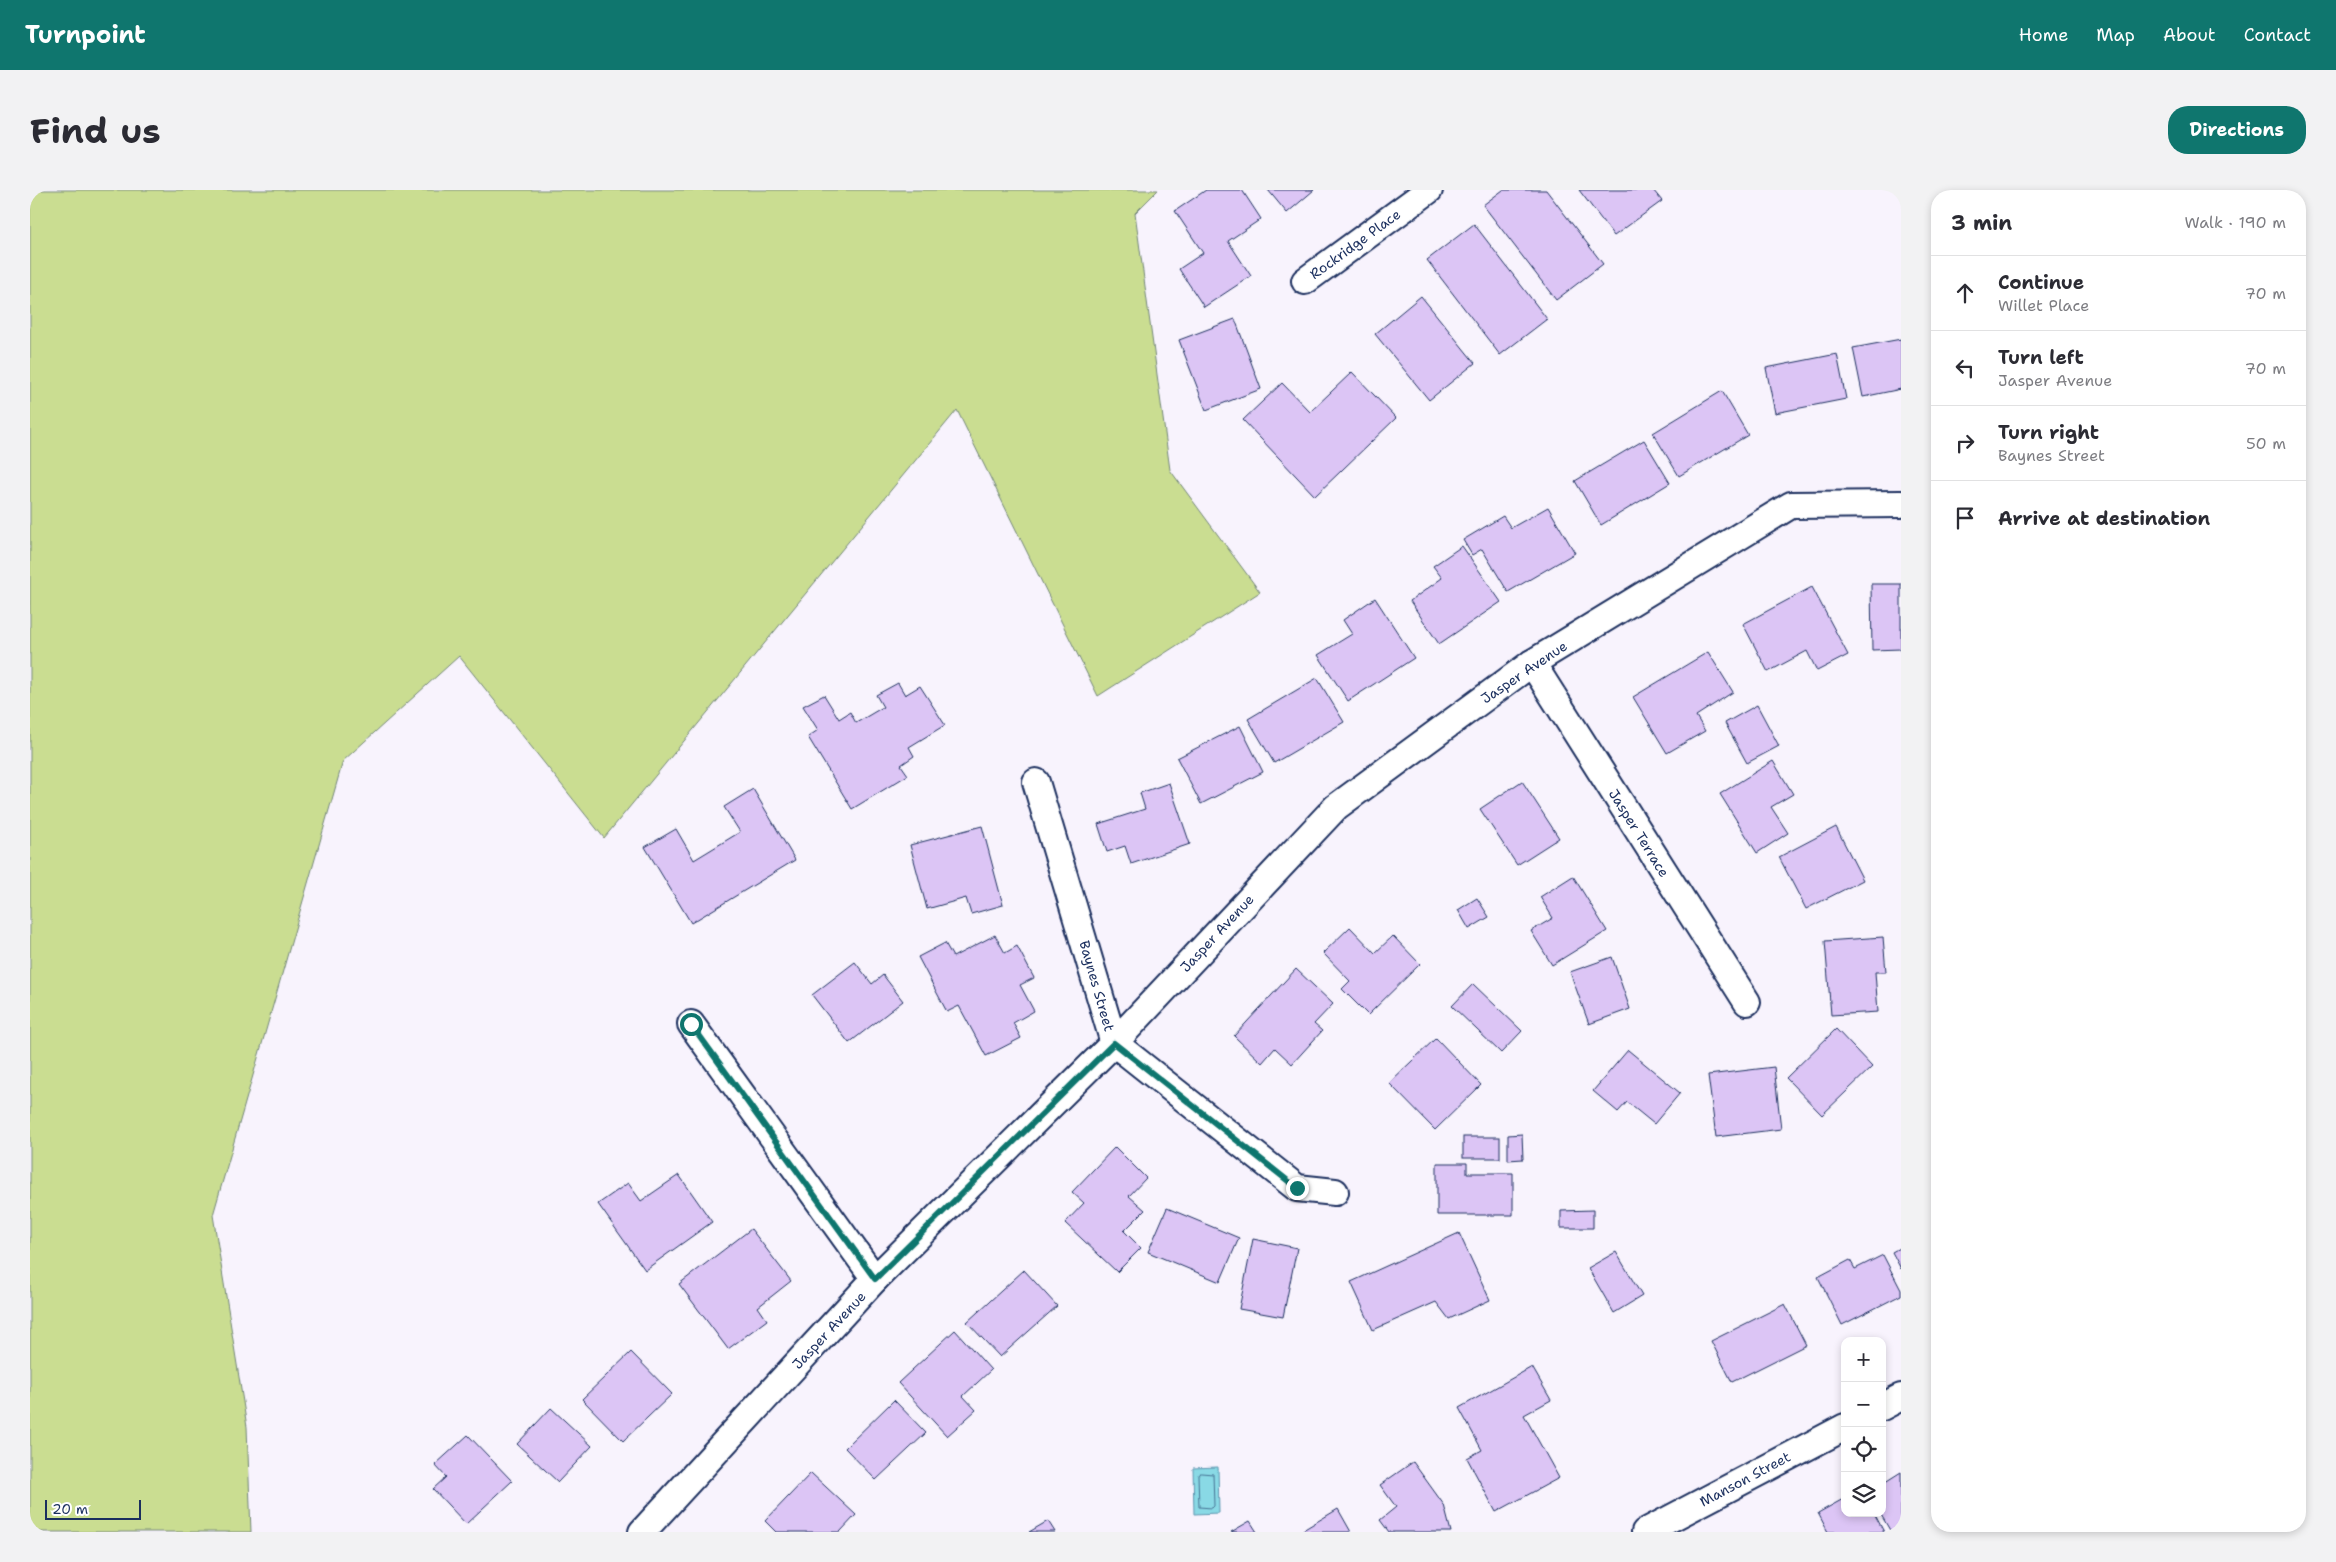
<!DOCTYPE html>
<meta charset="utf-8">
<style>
body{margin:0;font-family:"Shantell Sans",sans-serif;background:#f2f2f3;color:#2b2b33}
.controls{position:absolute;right:15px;bottom:15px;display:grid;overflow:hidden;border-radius:10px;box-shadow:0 2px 8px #0003}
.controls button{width:45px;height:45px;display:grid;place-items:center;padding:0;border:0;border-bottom:1px solid #e1e1e2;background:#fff;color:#2b2b33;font:25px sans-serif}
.scale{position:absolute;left:15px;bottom:12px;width:96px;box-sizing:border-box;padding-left:5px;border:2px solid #1b2f5e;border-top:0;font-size:14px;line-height:18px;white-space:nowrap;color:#1b2f5e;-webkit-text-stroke:4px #fff;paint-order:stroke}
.stop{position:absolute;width:15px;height:15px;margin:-11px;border:4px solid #0f766e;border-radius:50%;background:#fff}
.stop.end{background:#0f766e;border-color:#fff;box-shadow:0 1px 5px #0008}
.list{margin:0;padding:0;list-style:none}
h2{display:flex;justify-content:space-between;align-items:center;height:65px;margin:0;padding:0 20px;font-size:21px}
h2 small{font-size:16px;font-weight:400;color:#7c7c81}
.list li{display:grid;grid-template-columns:32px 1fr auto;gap:15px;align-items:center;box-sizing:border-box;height:75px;padding:0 20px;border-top:1px solid #e1e1e2}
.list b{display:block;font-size:19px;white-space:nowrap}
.list p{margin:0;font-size:16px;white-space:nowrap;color:#7c7c81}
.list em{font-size:16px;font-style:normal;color:#7c7c81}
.icon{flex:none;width:28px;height:28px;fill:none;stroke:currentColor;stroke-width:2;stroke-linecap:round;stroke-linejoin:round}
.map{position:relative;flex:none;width:1871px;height:1342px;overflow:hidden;border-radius:20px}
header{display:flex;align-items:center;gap:30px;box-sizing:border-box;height:70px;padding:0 25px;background:#0f766e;color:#fff}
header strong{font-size:24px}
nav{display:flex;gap:28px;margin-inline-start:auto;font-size:18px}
.intro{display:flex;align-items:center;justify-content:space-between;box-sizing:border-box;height:120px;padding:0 30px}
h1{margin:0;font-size:35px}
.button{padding:12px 22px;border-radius:20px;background:#0f766e;color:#fff;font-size:18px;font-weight:700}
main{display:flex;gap:30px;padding:0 30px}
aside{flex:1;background:#fff;border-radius:20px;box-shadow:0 2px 8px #0003}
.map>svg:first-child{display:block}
.green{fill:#cadd91;stroke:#728678}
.water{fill:#89d9e5;stroke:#5d95af}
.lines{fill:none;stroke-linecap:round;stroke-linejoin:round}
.shore{stroke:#477394;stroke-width:1}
.building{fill:#dcc5f5;stroke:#1b2f5e}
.street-casing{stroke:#1b2f5e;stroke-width:30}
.street{stroke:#fff;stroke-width:26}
.route{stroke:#0f766e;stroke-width:6}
.labels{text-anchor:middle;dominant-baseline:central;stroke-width:5;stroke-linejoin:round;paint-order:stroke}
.street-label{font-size:14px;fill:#1b2f5e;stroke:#fff}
</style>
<header>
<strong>Turnpoint</strong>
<nav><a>Home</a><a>Map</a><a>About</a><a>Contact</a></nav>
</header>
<div class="intro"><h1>Find us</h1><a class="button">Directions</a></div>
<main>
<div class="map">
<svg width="1871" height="1342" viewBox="0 0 1871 1342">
<rect width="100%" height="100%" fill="#f8f3fd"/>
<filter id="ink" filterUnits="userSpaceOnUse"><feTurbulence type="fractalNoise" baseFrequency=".02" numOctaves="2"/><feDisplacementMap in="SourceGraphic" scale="10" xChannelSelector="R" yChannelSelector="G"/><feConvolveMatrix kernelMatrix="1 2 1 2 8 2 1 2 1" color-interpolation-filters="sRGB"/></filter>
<g filter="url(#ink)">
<polygon class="green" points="0,0 1128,0 1105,23 1140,280 1230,402 1068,506 927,220 574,648 429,466 313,571 183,1025 217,1237 221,1342 0,1342"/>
<polygon class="water" points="1188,1277 1189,1323 1164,1324 1163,1278"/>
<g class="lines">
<polygon class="shore" points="1171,1283 1183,1284 1184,1316 1182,1318 1169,1317 1168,1285"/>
</g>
<g class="building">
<polygon points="1176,0 1212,0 1231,29 1198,51 1221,86 1174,117 1149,79 1173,63 1145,21"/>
<polygon points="1238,0 1284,0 1257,23"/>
<polygon points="1473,0 1516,0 1573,74 1526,110 1453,15"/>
<polygon points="1549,0 1623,0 1632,11 1584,46"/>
<polygon points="1444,34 1517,129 1470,165 1397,70"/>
<polygon points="1391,106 1445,173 1399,210 1345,144"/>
<polygon points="1205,129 1231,199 1176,220 1149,150"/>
<polygon points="1871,149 1871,199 1833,207 1823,158"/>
<polygon points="1807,164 1816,209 1745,223 1736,178"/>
<polygon points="1322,182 1366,228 1285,306 1213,230 1252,193 1280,222"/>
<polygon points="1692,201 1718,245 1649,286 1623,243"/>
<polygon points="1614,250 1640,293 1571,335 1545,291"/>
<polygon points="1518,317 1545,363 1478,402 1452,359 1442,365 1433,350 1473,326 1481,338"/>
<polygon points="1432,356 1471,412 1409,454 1380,411 1412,388 1403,376"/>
<polygon points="1841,394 1871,394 1871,459 1842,460"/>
<polygon points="1782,397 1818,465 1787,481 1777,461 1738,482 1713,434"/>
<polygon points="1345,408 1384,468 1318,511 1288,465 1322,444 1313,430"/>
<polygon points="1678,462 1703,502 1666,526 1675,541 1637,563 1603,507"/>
<polygon points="1287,488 1314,532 1244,573 1218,529"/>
<polygon points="868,493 875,505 890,496 915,535 879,557 884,566 871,575 878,585 822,619 778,547 788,540 773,516 794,505 809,529 820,522 826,533 853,517 846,505"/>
<polygon points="1727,515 1749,556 1717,573 1695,533"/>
<polygon points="1210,536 1233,582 1171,614 1147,568"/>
<polygon points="1743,571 1763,604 1741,617 1758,643 1727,663 1690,604"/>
<polygon points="1492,591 1529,648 1487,675 1450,619"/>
<polygon points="1139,593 1160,654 1101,674 1095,656 1077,662 1068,634 1115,619 1110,603"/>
<polygon points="723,599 765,670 661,733 615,657 646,639 664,670 710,642 694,617"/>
<polygon points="952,636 973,715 941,724 936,708 897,719 880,655"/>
<polygon points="1806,637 1833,690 1776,719 1749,667"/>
<polygon points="1543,686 1577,741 1522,775 1501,741 1523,728 1510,707"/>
<polygon points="1447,708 1459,727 1439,739 1428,720"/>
<polygon points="1320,737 1345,763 1363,746 1390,774 1338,825 1312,799 1320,791 1293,763"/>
<polygon points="965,745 975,763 987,756 1004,788 990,795 1004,821 983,833 991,848 956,866 929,816 917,822 888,767 915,753 923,767"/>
<polygon points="1853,747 1856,782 1845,782 1848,822 1801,825 1795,751"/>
<polygon points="1582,767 1600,819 1559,834 1540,782"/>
<polygon points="825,772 842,794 853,785 873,811 819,853 782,805"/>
<polygon points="1266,779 1303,814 1284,834 1292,841 1262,874 1245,858 1232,873 1204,846"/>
<polygon points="1443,794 1492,841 1471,863 1422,816"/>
<polygon points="1806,839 1842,877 1792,925 1756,888"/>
<polygon points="1406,848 1451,895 1405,940 1359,893"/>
<polygon points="1598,860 1650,903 1624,934 1597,912 1588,922 1563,901"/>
<polygon points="1744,877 1751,939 1686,947 1678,885"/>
<polygon points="1492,944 1493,969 1478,970 1478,945"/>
<rect x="1433" y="947" width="37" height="21"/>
<polygon points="1085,957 1116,988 1099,1006 1115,1020 1094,1041 1111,1058 1087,1082 1035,1033 1054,1013 1042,1002"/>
<polygon points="1407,973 1437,973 1437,983 1483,983 1483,1025 1407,1025"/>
<polygon points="649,985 682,1032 615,1080 568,1014 598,993 611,1011"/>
<polygon points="1137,1018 1209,1048 1190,1092 1118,1062"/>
<polygon points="1563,1020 1563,1038 1531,1038 1531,1021"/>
<polygon points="721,1039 761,1091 728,1117 737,1130 698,1159 649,1094"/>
<polygon points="1429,1043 1460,1110 1419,1129 1406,1112 1343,1140 1321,1092"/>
<polygon points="1223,1049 1267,1058 1253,1127 1209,1119"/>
<polygon points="1871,1057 1871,1079 1862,1062"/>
<polygon points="1586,1062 1612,1106 1584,1123 1558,1078"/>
<polygon points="1853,1065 1871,1100 1871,1105 1812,1135 1788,1087 1820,1070 1825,1079"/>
<polygon points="994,1080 1027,1116 970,1167 937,1132"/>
<polygon points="1755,1114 1776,1155 1702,1192 1681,1151"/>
<polygon points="925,1140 961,1180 933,1206 946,1220 917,1246 868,1193"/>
<polygon points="601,1162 642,1204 593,1251 552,1209"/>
<polygon points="1502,1177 1521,1210 1494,1225 1529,1288 1466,1322 1437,1268 1452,1260 1429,1218"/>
<polygon points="864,1210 896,1243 846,1290 815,1258"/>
<polygon points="521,1218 562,1256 528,1292 487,1254"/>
<polygon points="438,1245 482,1291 436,1334 403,1299 416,1287 405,1275"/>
<polygon points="1383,1272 1414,1315 1421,1342 1359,1342 1350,1330 1366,1317 1350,1295"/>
<polygon points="1871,1282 1871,1342 1861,1342 1850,1323 1852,1323 1852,1294"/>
<polygon points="781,1283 826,1325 810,1342 746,1342 735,1331"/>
<polygon points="1815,1308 1815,1323 1844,1323 1854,1342 1798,1342 1788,1323"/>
<polygon points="1308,1319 1321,1342 1275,1342 1273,1340"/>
<polygon points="1018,1331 1025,1342 999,1342"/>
<polygon points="1220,1331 1227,1342 1201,1342"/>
</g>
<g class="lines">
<defs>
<g id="street">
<polyline points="1275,91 1399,0"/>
<polyline points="1502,473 1717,812"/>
<polyline points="1006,592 1084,853 1267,998 1305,1002"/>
<polyline points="661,834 845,1089"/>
<polyline points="1852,1217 1871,1207"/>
<polyline points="612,1342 845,1089 1084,853 1306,617 1502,473 1761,315 1871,314"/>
<polyline points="1615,1342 1815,1237"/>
</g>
</defs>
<use href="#street" class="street-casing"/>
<use href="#street" class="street"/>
</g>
</g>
<g class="lines" filter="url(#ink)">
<polyline class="route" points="661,834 845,1089 1084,853 1267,998"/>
</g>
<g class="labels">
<g class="street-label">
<text transform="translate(1325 54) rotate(-36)">Rockridge Place</text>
<text transform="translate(1494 482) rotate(-34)">Jasper Avenue</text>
<text transform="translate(1609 643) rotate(58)">Jasper Terrace</text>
<text transform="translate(1187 743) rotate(-47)">Jasper Avenue</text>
<text transform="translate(1067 796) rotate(74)">Baynes Street</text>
<text transform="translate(799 1140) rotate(-47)">Jasper Avenue</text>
<text transform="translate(1715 1289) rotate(-28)">Manson Street</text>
</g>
</g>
</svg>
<div class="controls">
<button>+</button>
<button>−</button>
<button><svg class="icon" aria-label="locate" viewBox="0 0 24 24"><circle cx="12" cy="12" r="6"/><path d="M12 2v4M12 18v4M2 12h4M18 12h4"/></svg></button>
<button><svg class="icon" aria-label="layers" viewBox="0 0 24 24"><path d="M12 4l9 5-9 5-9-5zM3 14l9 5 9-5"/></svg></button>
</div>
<div class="scale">20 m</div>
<div class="stop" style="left:661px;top:834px"></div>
<div class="stop end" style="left:1267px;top:998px"></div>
</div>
<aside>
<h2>3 min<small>Walk · 190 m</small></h2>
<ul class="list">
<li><svg class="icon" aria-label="ahead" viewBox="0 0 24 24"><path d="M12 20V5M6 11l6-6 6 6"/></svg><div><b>Continue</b><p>Willet Place</p></div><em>70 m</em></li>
<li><svg class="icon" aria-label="left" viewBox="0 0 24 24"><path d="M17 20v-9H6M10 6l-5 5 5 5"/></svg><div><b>Turn left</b><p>Jasper Avenue</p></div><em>70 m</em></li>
<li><svg class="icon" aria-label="right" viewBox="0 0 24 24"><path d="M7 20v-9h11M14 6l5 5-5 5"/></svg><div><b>Turn right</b><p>Baynes Street</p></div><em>50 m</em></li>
<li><svg class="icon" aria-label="arrive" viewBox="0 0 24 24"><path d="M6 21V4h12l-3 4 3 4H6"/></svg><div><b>Arrive at destination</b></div></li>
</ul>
</aside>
</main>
